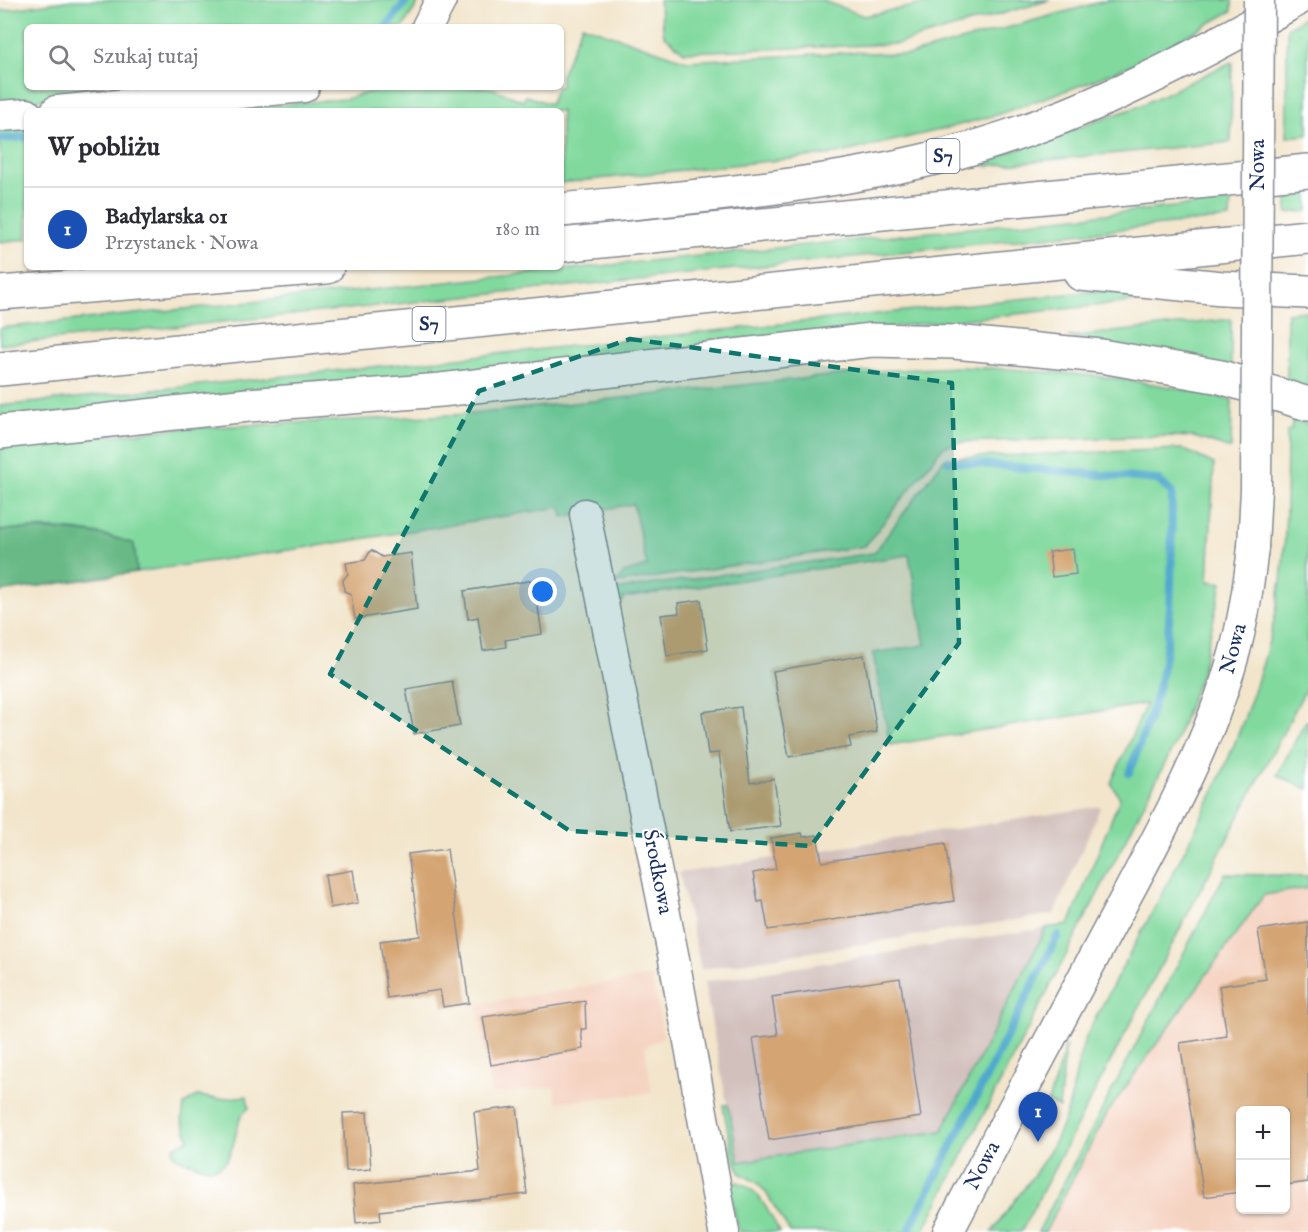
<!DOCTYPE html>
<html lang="pl">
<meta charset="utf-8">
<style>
body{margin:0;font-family:"IM FELL English",serif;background:#f7f7f7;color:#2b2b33}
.controls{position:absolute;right:18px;bottom:18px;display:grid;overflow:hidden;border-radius:9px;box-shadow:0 2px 4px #0004}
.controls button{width:54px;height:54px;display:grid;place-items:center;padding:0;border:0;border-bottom:2px solid #e1e1e2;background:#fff;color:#2b2b33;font:30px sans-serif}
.you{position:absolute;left:543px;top:592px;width:21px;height:21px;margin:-15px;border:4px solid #fff;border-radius:50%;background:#1a73e8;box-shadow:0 0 0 9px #1a73e833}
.badge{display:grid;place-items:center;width:39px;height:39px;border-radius:50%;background:#b45309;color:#fff;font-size:20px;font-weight:700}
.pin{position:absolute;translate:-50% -50px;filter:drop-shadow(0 2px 3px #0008)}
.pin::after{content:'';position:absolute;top:32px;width:21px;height:18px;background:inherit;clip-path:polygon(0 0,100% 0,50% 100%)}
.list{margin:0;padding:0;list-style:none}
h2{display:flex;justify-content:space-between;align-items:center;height:78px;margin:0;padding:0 24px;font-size:26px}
h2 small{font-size:20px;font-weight:400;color:#7c7c81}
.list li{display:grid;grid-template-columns:39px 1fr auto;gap:18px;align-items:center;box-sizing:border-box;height:84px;padding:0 24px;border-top:2px solid #e1e1e2}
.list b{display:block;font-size:22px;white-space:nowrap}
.list p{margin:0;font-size:20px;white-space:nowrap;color:#7c7c81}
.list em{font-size:20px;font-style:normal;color:#7c7c81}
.icon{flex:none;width:33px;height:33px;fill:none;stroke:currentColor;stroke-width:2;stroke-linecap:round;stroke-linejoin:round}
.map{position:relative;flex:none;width:1308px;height:1232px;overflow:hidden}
.search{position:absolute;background:#fff;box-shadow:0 2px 4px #0004;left:24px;top:24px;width:540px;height:66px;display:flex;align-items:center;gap:15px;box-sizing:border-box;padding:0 21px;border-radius:9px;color:#7c7c81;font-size:22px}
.panel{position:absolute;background:#fff;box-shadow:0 2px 4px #0004;left:24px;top:108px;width:540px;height:162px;border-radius:9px}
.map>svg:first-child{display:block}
.built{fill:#f5d3c1;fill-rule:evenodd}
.industrial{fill:#d1c0bc}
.green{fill:#81d99e;stroke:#4e847e;stroke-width:1.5}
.forest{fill:#68b985;stroke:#427472;stroke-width:1.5}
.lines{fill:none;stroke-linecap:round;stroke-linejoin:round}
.stream{stroke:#4fa8cc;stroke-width:8}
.building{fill:#d4a472}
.minor-casing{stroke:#868a94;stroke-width:33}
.highway-casing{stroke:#868a94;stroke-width:36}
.minor{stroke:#fff;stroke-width:30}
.highway{stroke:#fff;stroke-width:33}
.minor-bridge-casing{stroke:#868a94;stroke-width:33;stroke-linecap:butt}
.minor-bridge{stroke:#fff;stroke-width:30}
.marked{fill:#0f766e;fill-opacity:0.2;stroke:#0f766e;stroke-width:4.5;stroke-dasharray:12 8;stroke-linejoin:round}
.labels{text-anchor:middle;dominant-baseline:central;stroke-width:4.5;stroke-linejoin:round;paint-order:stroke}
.shield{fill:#fff;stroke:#5f6d8e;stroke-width:1.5}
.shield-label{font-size:20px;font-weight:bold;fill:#1b2f5e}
.street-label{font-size:21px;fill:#1b2f5e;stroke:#fff}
</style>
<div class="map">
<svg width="1308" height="1232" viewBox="0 0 1308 1232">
<rect width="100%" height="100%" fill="#fff"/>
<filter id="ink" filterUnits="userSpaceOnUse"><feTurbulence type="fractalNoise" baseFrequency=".0167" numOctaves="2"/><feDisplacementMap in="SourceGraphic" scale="12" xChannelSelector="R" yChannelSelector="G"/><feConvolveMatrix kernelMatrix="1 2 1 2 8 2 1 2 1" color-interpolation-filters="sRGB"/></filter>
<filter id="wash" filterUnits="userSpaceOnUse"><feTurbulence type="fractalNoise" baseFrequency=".008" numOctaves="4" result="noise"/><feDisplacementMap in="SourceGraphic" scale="24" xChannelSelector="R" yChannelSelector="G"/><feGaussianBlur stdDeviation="1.35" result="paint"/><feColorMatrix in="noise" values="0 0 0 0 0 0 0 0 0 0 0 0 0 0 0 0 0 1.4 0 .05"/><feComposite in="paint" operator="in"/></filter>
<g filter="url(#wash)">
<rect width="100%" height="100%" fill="#f2e5cb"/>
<g class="built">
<path d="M 1308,888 L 1308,1232 L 1045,1232 L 1109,1110 L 1264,895 ZM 1240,1110 L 1286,1110 L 1286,1210 L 1240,1210 Z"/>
<polygon points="652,976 663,1037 645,1047 652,1093 557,1102 554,1087 491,1094 477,1004"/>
</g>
<g class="industrial">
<polygon points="1101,806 1054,914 701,969 679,873"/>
<polygon points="1046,928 942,1131 738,1162 704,982"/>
</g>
<g class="green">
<polygon points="72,0 420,0 403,27 27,27 27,87 171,88 0,103 0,11"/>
<polygon points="659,0 821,0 864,16 943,0 1050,0 897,44 684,52 664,35"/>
<polygon points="1108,0 1232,0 1232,11 1140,61 1087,83 996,115 944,129 836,154 561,183 561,111 206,111 345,99 387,87 489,87 523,101 526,96 550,104 557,87 561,87 561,76 582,25 687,61 855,52 909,55"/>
<polygon points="1308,15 1308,135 1287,137 1287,28"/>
<polygon points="1232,62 1231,142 985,166 984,161 1137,107"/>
<polygon points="27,127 27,239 0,242 0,129"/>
<polygon points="1308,194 1308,211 1287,213 1287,196"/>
<polygon points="1231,201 1230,218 0,345 0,328"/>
<polygon points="1105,290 1171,298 0,419 0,406"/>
<polygon points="1308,311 1308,395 1287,387 1287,313"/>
<polygon points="1231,319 1231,371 1068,337"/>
<path d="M 958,367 C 1053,370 1138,377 1232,400 L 1231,449 L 1194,437 L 1170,436 L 960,442 L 943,447 L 865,546 L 616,583 L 624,573 L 647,566 L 633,504 L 563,517 L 561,507 L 317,546 L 137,572 L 134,544 C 92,528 44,526 0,531 L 0,447 L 171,429 L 471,414 L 875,371 Z"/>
<path d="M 1293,419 L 1308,424 L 1308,685 L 1021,1232 L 992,1232 C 1018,1194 1049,1162 1065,1118 C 1076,1090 1075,1059 1089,1031 C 1157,897 1243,765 1275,616 C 1288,555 1286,492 1287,431 L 1291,430 Z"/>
<polygon points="1183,449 1214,464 1208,581 1222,583 1202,670 1174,746 923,1232 790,1232 765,1191 756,1182 741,1174 733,1157 723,1105 728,1105 739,1162 942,1131 1046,928 1069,925 1120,798 1111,783 1146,704 890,745 873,653 925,645 909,555 623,598 623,602 616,602 614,590 874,553 945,458"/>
<polygon points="1306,721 1308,721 1308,789 1277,775"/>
<polygon points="1225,874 1308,876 1308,888 1264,895 1109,1110 1045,1232 1038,1232"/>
<polygon points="1066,1045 1059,1108 1048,1102"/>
<path d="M 197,1096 L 219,1099 L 247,1096 L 249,1108 C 246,1111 242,1114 240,1119 C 233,1139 233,1180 197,1165 C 188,1161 178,1161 173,1153 L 174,1147 L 189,1139 L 182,1120 L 184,1105 Z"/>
<path d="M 737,1182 C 759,1187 769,1214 780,1232 L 739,1232 L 728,1184 Z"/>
</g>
<path class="forest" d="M 14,529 C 56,530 95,529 134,544 L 137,572 L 0,592 L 0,531 Z"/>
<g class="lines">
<g class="stream">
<polyline points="386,27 407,0"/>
<polyline points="0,139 27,137"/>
<path d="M 948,461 L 1158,480 L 1172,493 C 1171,552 1174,614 1162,672 C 1155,707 1141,740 1129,773"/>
<polyline points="908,1232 1058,935"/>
</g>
</g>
<g id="blocks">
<g class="building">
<polygon points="1073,549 1076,574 1052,577 1049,552"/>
<polygon points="371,550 382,557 411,553 417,609 355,619 351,594 344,591 343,580 348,574 346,563 365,560"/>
<polygon points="534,580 542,634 505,640 506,647 483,651 478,617 468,619 464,591"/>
<polygon points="701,600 708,649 667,656 661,615 679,613 678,603"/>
<polygon points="864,655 877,732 849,737 851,747 789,757 773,671"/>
<polygon points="452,681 460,726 414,734 406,689"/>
<polygon points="741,707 750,783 774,779 781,826 730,832 719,753 708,754 702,712"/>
<polygon points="802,833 803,837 817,835 822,862 945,843 954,901 768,930 763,901 758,902 753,873 776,869 771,838"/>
<polygon points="447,849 469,1003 443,1007 440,990 387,998 380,941 420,936 408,854"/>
<polygon points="353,870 358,903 330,908 325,875"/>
<polygon points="1308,922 1308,1182 1286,1185 1286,1110 1240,1110 1240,1192 1204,1197 1180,1043 1227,1036 1219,986 1266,979 1258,930"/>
<polygon points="900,978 921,1117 769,1140 753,1038 778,1035 772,997"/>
<polygon points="585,1001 586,1029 581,1029 583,1049 491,1065 483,1017"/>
<polygon points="517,1107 527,1194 380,1211 381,1220 356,1223 353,1185 480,1171 474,1112"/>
<polygon points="367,1112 371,1169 346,1171 343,1113"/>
</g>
</g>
</g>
<g filter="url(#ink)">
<use href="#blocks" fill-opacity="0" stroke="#868a94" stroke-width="1.5"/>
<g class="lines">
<defs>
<g id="minor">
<polyline points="427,27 441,0"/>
<polyline points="56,111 304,87"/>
<polyline points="0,116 27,114"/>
<polyline points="585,514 673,954 724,1232"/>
<path d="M 948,1232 C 997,1138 1047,1044 1097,951 C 1147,856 1205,759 1234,654 C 1244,619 1249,583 1253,547"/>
</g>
<g id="highway">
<path d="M 561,210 C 687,197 815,188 939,157 C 1067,125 1182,65 1296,0"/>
<polyline points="561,245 1308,171"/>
<polyline points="1081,274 1222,288 1308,292"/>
<polyline points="0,293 327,267"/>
<polyline points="0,369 1308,237"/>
<polyline points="0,432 248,405 441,390 872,340 954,342 1101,356 1221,377 1308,404"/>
</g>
</defs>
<use href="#minor" class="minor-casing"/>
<use href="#highway" class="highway-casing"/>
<use href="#minor" class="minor"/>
<use href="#highway" class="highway"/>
<defs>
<polyline id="minor-bridge" points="1253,547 1256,489 1259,0"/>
</defs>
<use href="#minor-bridge" class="minor-bridge-casing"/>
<use href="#minor-bridge" class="minor-bridge"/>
</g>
</g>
<path class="marked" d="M 630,339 L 952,383 L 959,643 L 811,846 L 570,831 L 330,674 L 479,391 Z"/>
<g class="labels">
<g class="shield">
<rect x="926.5" y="139" width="33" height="34" rx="4.5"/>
<rect x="412.5" y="307" width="33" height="34" rx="4.5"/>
</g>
<g class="shield-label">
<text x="943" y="156">S7</text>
<text x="429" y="324">S7</text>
</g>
<g class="street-label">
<text transform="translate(1258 165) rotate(-90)">Nowa</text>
<text transform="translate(1234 649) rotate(-75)">Nowa</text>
<text transform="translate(657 872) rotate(79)">Środkowa</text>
<text transform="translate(983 1166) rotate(-62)">Nowa</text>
</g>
</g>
</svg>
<div class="controls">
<button>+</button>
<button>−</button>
</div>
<div class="you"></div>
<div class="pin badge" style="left:1038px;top:1142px;background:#1a4fb4">1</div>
<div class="search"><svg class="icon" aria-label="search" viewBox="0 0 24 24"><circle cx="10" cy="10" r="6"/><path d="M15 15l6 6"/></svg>Szukaj tutaj</div>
<section class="panel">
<h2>W pobliżu<small></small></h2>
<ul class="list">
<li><span class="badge" style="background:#1a4fb4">1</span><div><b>Badylarska 01</b><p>Przystanek · Nowa</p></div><em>180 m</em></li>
</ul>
</section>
</div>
